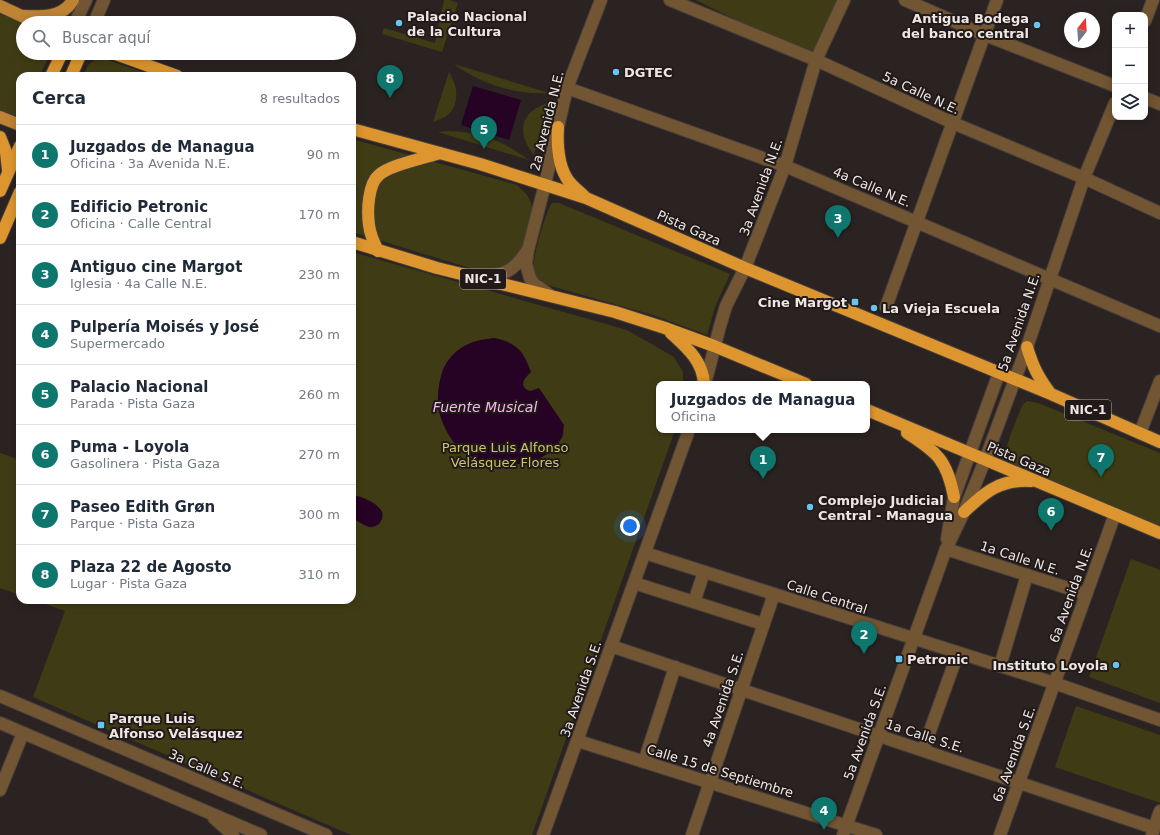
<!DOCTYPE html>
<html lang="es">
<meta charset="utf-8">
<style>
body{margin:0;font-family:"DejaVu Sans",sans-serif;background:#f2f2f3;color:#1f2937}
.controls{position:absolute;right:12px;top:12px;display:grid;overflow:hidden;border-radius:8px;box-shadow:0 2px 10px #0003}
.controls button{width:36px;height:36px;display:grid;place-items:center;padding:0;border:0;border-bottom:1px solid #e0e1e3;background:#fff;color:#1f2937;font:20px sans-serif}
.compass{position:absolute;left:1064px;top:12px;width:36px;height:36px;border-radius:50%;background:#fff;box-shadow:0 2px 10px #0003;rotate:17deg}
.you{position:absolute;left:630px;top:526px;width:14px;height:14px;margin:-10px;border:3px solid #fff;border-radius:50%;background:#1a73e8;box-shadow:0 0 0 6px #1a73e833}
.badge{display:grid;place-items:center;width:26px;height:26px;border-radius:50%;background:#0f766e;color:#fff;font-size:13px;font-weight:700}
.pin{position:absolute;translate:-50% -33px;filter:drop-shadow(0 1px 2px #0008)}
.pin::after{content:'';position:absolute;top:21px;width:14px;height:12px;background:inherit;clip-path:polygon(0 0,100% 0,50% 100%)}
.popup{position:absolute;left:656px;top:381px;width:214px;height:52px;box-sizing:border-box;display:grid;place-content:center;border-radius:8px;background:#fff;filter:drop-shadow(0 1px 3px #0005);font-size:13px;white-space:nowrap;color:#747a83}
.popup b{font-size:15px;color:#1f2937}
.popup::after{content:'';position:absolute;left:50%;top:100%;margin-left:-8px;border:8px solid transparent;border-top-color:#fff}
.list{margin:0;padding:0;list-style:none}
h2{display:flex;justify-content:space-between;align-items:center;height:52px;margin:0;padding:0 16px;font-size:17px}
h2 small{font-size:13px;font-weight:400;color:#747a83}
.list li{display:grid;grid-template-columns:26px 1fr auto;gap:12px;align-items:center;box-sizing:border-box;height:60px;padding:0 16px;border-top:1px solid #e0e1e3}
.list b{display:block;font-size:15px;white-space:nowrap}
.list p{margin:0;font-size:13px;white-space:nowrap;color:#747a83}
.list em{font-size:13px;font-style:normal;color:#747a83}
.icon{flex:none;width:22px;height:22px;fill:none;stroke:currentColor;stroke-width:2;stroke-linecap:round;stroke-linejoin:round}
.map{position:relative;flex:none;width:1160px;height:835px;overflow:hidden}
.search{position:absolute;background:#fff;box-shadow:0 2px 10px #0003;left:16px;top:16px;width:340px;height:44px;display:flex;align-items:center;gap:10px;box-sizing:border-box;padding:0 14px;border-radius:22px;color:#747a83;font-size:15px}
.panel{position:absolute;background:#fff;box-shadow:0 2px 10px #0003;left:16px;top:72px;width:340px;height:532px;border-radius:12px}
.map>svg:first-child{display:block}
.green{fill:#3f3c15}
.water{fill:#260224}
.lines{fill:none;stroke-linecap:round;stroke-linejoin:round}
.minor-casing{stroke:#463e3c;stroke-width:14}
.major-casing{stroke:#463e3c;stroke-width:14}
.highway-casing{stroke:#463e3c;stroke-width:14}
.minor{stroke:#725532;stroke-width:12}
.major{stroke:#bf8433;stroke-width:12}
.highway{stroke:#dd962f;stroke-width:12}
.poi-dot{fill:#66c4ef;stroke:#211a18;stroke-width:1.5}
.labels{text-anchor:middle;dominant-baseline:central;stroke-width:4;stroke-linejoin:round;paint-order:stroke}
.shield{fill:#211a18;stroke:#afaaa8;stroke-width:1}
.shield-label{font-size:12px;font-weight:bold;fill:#ece7e5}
.poi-label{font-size:13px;font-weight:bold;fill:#ece7e5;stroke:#211a18;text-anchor:start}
.street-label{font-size:13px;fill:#ece7e5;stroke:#211a18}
.park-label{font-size:13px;fill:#cbc46c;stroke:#211a18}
.water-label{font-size:14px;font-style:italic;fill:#f8b4f0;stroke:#211a18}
</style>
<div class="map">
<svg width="1160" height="835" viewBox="0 0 1160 835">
<rect width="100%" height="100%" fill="#2b2321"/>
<g class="green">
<polygon points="444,0 449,0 458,3 442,52 382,34 384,28 435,43"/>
<polygon points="696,0 839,0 816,60"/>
<polygon points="0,14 23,23 23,53 50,53 40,76 20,76 20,113 14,116 0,110"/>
<polygon points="99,57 154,76 83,76 88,65"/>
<path d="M 454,64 L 549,93 C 515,95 481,84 454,64 Z"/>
<path d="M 449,72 C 458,86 461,106 445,117 C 441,119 437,120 433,122 Z"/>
<path d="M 548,103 L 534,155 C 516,133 520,111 548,103 Z"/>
<path d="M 448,131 C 481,132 503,141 529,160 L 438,132 Z"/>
<polygon points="352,139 517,185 527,195 531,203 534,215 521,254 501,269 488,271 473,269 352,232"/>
<path d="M 552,203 L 559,203 L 730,274 L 715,307 L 707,335 L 653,315 L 544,284 C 540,281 535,279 534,273 C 531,261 545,214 552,203 Z"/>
<polygon points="352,252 627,330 674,357 683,372 683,384 659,384 659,430 675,430 532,835 351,835 33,697 65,611 34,600 352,600"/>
<path d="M 1027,401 L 1038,403 L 1160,453 L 1160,529 L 1011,464 C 1009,462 1007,460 1006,456 C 1004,447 1019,414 1023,404 Z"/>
<polygon points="0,453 20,460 20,595 0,588"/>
<polygon points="1131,559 1160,570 1160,703 1089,677"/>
<polygon points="1076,706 1160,735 1160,803 1055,767"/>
</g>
<g class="water">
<polygon points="473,86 521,100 509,140 461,125"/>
<path d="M 494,338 C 517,343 523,350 531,372 C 524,379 518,386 530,391 L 539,388 L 564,425 C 563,429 564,436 561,439 C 555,450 542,459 530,462 C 507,467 482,466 463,451 C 451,443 443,426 439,412 C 436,400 439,373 447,362 C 459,345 474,340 494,338 Z"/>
<path d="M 353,495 C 363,497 375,502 381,510 C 386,518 378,529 369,527 C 364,525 357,521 352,518 L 352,496 Z"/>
</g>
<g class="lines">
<defs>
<g id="minor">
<polyline points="670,0 816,60 953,123 1084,178 1160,213"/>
<polyline points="905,0 985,35 1115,86"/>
<polyline points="1145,21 1153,0"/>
<polyline points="75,23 86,0"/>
<polyline points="94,23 104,0"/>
<polyline points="567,88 785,166 1160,326"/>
<polyline points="1145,98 1160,104"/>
<path d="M 480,278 C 505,274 512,273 527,251"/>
<polyline points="551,296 534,284 530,278 526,264 528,250 545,184 567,88 601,0"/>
<polyline points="886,307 997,0"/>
<polyline points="705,384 720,326 726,306 745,268 785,166 816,60 844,0"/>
<polyline points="1140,433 1160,381"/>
<polyline points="947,539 954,497 999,373"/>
<polyline points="946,549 1086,594"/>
<polyline points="645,553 1054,683 1160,720"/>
<polyline points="634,583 763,624"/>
<polyline points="694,602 704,572"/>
<polyline points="611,646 1154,828"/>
<polyline points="1000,666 1027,575"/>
<polyline points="0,696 326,835"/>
<polyline points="0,723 261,835"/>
<polyline points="578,741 876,835"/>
<polyline points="923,750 958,653"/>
<polyline points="644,762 675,667"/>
<polyline points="0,790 23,733"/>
<polyline points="214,818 233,835"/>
<polyline points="543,835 689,430"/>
<polyline points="692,835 774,594"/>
<polyline points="843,835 946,549 964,512 985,460 1027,347 1084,178 1115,103"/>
<polyline points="1000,835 1115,514"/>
<polyline points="1152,835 1160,811"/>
</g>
<g id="major">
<polyline points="0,6 28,19"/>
<path d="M 22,16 C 41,17 63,18 73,0"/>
<polyline points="0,117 20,125"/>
</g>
<g id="highway">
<polyline points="113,53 177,76"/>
<polyline points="51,76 62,53"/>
<polyline points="71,76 81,53"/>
<path d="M 558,127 C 557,144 558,163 566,177 C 570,185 578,190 584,196"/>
<polyline points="352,129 480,164 586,198 745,268 1051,394 1160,442"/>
<polyline points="0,137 6,152 8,170"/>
<polyline points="0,191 20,146"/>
<polyline points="0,238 20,192"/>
<polyline points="352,242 437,268 615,312 665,328 714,346 806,384"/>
<path d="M 378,251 C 374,243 370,234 369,225 C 367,211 368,184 379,175 C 389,165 425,158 440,153"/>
<path d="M 671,333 C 687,348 703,361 704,384"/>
<path d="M 1027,347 C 1033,367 1038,377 1050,393"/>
<polyline points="867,410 1160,533"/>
<path d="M 907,433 C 937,452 947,460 954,497"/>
<path d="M 964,512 C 985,492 1000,479 1031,481"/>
</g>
</defs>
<use href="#minor" class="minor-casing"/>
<use href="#major" class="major-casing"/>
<use href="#highway" class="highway-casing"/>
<use href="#minor" class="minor"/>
<use href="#major" class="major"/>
<use href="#highway" class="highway"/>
</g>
<g class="poi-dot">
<circle cx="399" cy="23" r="4"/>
<circle cx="1037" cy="25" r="4"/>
<circle cx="616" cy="72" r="4"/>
<rect x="851" y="298" width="8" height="8" rx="2"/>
<circle cx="874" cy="308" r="4"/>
<circle cx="810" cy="507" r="4"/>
<rect x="895" y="655" width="8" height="8" rx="2"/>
<circle cx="1116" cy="665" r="4"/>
<rect x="97" y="721" width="8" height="8" rx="2"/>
</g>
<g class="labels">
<g class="shield">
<rect x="460" y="269" width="46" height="20" rx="3"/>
<rect x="1065" y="400" width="46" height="20" rx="3"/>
</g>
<g class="shield-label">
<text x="483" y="279">NIC-1</text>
<text x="1088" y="410">NIC-1</text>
</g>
<g class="poi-label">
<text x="407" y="16">Palacio Nacional<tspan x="407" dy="15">de la Cultura</tspan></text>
<text x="1029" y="18" text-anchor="end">Antigua Bodega<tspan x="1029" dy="15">del banco central</tspan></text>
<text x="624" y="72">DGTEC</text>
<text x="847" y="302" text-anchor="end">Cine Margot</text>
<text x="882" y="308">La Vieja Escuela</text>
<text x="818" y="500">Complejo Judicial<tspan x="818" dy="15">Central - Managua</tspan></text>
<text x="907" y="659">Petronic</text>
<text x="1108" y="665" text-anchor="end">Instituto Loyola</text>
<text x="109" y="718">Parque Luis<tspan x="109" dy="15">Alfonso Velásquez</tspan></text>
</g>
<g class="street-label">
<text transform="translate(921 93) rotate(25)">5a Calle N.E.</text>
<text transform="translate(547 121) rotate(-76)">2a Avenida N.E.</text>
<text transform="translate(761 187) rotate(-70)">3a Avenida N.E.</text>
<text transform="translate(872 187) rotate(23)">4a Calle N.E.</text>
<text transform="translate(689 228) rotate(24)">Pista Gaza</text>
<text transform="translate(1019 322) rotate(-71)">5a Avenida N.E.</text>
<text transform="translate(1019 459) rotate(23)">Pista Gaza</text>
<text transform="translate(1020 558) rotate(18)">1a Calle N.E.</text>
<text transform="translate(1071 594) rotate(-70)">6a Avenida N.E.</text>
<text transform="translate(827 597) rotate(18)">Calle Central</text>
<text transform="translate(581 689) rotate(-71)">3a Avenida S.E.</text>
<text transform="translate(723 699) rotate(-71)">4a Avenida S.E.</text>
<text transform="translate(865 732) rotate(-70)">5a Avenida S.E.</text>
<text transform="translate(925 736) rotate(18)">1a Calle S.E.</text>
<text transform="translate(1014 754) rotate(-70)">6a Avenida S.E.</text>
<text transform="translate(207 769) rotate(23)">3a Calle S.E.</text>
<text transform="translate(720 771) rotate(17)">Calle 15 de Septiembre</text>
</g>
<g class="park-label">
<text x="505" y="447">Parque Luis Alfonso<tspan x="505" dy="15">Velásquez Flores</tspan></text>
</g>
<g class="water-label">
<text x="485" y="407">Fuente Musical</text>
</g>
</g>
</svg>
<div class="controls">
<button>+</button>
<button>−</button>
<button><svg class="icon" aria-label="layers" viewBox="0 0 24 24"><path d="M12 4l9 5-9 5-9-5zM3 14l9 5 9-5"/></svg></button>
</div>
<svg class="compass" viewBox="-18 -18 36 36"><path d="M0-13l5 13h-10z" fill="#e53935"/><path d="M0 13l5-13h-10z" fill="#747a83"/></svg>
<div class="you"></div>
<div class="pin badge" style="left:763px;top:479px">1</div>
<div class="popup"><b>Juzgados de Managua</b>Oficina</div>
<div class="pin badge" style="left:864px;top:654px">2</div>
<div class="pin badge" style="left:838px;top:238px">3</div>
<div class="pin badge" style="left:824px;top:830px">4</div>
<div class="pin badge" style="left:484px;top:149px">5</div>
<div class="pin badge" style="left:1051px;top:531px">6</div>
<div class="pin badge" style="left:1101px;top:477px">7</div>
<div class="pin badge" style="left:390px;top:98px">8</div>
<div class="search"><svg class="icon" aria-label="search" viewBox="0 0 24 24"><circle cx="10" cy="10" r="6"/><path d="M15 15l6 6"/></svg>Buscar aquí</div>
<section class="panel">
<h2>Cerca<small>8 resultados</small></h2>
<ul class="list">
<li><span class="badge">1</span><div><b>Juzgados de Managua</b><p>Oficina · 3a Avenida N.E.</p></div><em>90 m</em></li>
<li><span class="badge">2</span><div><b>Edificio Petronic</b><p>Oficina · Calle Central</p></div><em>170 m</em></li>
<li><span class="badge">3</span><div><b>Antiguo cine Margot</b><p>Iglesia · 4a Calle N.E.</p></div><em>230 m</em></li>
<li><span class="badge">4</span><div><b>Pulpería Moisés y José</b><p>Supermercado</p></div><em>230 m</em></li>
<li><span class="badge">5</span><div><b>Palacio Nacional</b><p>Parada · Pista Gaza</p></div><em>260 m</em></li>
<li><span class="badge">6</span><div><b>Puma - Loyola</b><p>Gasolinera · Pista Gaza</p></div><em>270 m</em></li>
<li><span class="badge">7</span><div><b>Paseo Edith Grøn</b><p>Parque · Pista Gaza</p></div><em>300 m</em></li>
<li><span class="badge">8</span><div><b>Plaza 22 de Agosto</b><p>Lugar · Pista Gaza</p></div><em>310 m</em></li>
</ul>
</section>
</div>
